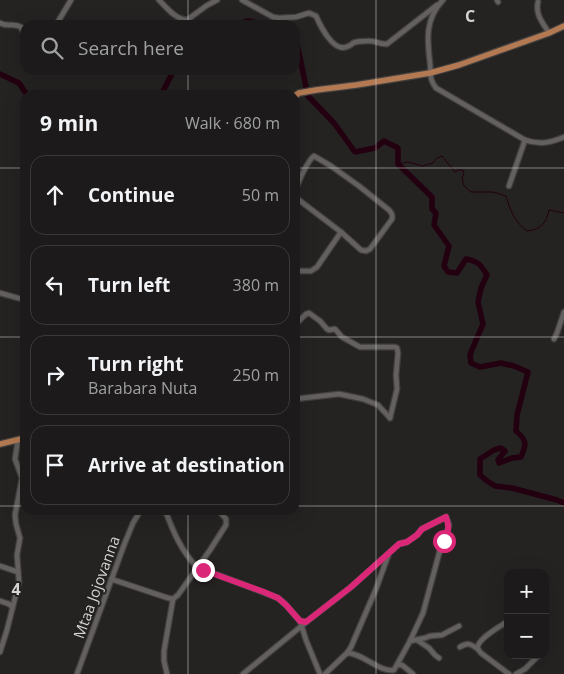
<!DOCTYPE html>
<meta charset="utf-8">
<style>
body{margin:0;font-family:"Open Sans",sans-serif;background:#292727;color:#f1f3f6}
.controls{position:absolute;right:15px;bottom:15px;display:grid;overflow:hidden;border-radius:10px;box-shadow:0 5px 20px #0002}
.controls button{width:45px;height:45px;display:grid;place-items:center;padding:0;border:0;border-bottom:1px solid #3a3839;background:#1c1a1a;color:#f1f3f6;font:25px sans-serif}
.stop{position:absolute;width:15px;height:15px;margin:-11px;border:4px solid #db2777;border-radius:50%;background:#fff}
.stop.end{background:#db2777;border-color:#fff;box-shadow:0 1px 5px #0008}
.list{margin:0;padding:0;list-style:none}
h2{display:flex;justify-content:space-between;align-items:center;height:65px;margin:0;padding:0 20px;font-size:21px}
h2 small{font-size:16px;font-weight:400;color:#a0a1a2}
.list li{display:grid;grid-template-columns:32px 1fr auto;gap:15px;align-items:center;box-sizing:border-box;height:80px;margin:0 10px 10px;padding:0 10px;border:1px solid #3a3839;border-radius:15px}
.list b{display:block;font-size:19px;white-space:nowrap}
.list p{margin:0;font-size:16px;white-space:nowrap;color:#a0a1a2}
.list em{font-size:16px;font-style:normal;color:#a0a1a2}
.icon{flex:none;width:28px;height:28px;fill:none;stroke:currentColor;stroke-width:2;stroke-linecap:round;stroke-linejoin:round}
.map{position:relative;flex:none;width:564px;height:674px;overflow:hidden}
.search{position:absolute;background:#1c1a1a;box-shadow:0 5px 20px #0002;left:20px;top:20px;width:280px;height:55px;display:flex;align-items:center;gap:12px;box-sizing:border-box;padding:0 18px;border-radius:15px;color:#a0a1a2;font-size:19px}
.panel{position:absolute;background:#1c1a1a;box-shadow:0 5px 20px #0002;left:20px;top:90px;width:280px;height:425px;border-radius:15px}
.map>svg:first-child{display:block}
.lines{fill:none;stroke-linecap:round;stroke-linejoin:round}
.stream{stroke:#230010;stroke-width:1}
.river{stroke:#230010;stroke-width:5.5}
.minor-casing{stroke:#42403f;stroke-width:7}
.major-casing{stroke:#42403f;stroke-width:8}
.minor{stroke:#63605f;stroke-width:4.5}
.major{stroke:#b27952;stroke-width:5.5}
.route{stroke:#db2777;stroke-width:6}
.grid{fill:none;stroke:#d5d3d3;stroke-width:1;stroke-opacity:0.55}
.labels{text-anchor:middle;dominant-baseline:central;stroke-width:4;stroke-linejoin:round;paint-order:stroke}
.street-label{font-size:15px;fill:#d5d3d3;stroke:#252222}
.grid-label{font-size:16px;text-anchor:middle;font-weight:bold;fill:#d5d3d3;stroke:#252222;stroke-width:4;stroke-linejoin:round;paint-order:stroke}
</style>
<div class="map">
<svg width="564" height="674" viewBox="0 0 564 674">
<rect width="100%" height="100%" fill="#252222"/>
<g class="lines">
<path class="stream" d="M 398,164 L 408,162 L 423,166 L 433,163 L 437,158 L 442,156 L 455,172 L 459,170 L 463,170 L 464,173 L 462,178 L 464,186 L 471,192 L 493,192 L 506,196 C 511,212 514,221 527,231 C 542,229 546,223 549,210 L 564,213"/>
<g class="river">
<polyline points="237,25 238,24 248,21 267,25"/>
<polyline points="281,25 283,22 287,25"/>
<path d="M 295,34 L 308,96 L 334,123 L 355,152 L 375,148 L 384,141 L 398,148 L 398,164 L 432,197 L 432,209 L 436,213 L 434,225 L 449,246 L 444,266 L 448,272 L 457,273 L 466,259 C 478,261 481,265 487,275 L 481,288 L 478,302 L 483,324 L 471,352 L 470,356 L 471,363 L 480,367 L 501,363 L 514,366 L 528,372 L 517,415 L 516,431 C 528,441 526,445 521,457 L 512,458 L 499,463 L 498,460 L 505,451 L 501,448 L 494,450 L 480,459 L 480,475 L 487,481 L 495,486 L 512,488 L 557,500 L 564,503"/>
<polyline points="0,74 19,83 27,95"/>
<polyline points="161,95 174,70"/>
</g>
<defs>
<g id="minor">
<path d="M 159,0 C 167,8 175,19 187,20 L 206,6 L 217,0"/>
<path d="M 242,0 L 273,17 L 279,18 L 296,17 L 309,13 L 316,16 C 320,25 333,52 346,47 C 347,47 353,44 353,43 C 357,41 363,41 368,41 C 375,40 380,45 387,44 L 437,5"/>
<path d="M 443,0 C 425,19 427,39 430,63 C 431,74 429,79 436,88 L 525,140 C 540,145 549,143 564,137"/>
<polyline points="497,0 498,2"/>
<path d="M 538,2 C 535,15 543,23 549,33"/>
<path d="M 0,23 C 9,28 12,22 21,27 L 24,34 L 25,47"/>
<polyline points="56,25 71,0"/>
<polyline points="509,186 525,140"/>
<path d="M 295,190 C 300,180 306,162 314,156 L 331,166 L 359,186 L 389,210 C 392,213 393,215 392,219 L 370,249 L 366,251 L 361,250 L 341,232 L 295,197"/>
<polyline points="295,271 311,271 317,267 341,232"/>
<polyline points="0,293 25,300"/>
<polyline points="295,325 306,314 309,313 320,321 327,329 329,330 335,329 342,337 360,347 395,347 397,348 398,353 396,375 397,389 390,418"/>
<polyline points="554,339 557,333 564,312"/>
<polyline points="295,399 339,394 363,399 378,405 390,418"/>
<path d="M 165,510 C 173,531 181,551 197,567 L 278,598 L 286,605 L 300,621 L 306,640 L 320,674"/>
<polyline points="0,566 18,572"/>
<polyline points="111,580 114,580 168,598 173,599 178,595 210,550 226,525 226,519 218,510"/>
<polyline points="0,601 9,604 12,607"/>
<path d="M 300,621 L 306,622 L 351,587 L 399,544 L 407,542 L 417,535 L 422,529 L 446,517 L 449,525 L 448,529 L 440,550 L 423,613 L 410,641 L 394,670 C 380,673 363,653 347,653"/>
<path d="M 508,621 C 501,626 475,640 478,649 C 479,651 480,652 481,653 L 509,674"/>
<polyline points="417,640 429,648 435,655 439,658"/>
<polyline points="410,641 425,638 430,636 442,635 459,626"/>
<path d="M 460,647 C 469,642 470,644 478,649"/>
<polyline points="0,652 7,630 19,582 17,555 20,538 16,524 15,515 22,478 15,459 18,440"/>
<polyline points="398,665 402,665 413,674"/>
<polyline points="77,674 124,545 133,523 141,510"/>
<polyline points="167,674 164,661 164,651 173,599"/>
<polyline points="243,674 304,624"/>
<polyline points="325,674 347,653 351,647 376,589 388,556"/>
<polyline points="516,674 525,669 539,655"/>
</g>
<g id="major">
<polyline points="295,96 299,93 316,90 356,85 430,73 459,65 549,33 564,26"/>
<polyline points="0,444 25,438"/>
</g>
</defs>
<use href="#minor" class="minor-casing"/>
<use href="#major" class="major-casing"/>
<use href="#minor" class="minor"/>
<use href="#major" class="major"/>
</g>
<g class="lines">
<path class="route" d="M 203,570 L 264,592 L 278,598 L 286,605 L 300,621 L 306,622 L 351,587 L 399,544 L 407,542 L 417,535 L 422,529 L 446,517 C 450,528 448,531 444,541"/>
</g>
<path class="grid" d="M 188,0 L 188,25M 376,0 L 376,674M 188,70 L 188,95M 0,168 L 25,168M 295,168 L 564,168M 0,337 L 25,337M 295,337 L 564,337M 0,506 L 25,506M 295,506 L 564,506M 188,510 L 188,674"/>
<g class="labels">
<g class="street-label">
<text transform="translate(96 587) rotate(-70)">Mtaa Jojovanna</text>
</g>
</g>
<g class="grid-label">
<text x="470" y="22">C</text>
<text x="16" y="595">4</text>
</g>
</svg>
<div class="controls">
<button>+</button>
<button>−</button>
</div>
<div class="stop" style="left:444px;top:541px"></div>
<div class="stop end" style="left:203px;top:570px"></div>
<div class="search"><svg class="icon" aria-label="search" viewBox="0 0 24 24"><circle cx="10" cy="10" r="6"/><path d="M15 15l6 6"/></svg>Search here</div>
<section class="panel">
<h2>9 min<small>Walk · 680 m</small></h2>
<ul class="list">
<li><svg class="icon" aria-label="ahead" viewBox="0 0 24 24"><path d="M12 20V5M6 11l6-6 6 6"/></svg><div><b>Continue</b></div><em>50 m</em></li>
<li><svg class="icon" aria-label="left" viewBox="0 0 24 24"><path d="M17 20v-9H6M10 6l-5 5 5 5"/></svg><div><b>Turn left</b></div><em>380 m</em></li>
<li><svg class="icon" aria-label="right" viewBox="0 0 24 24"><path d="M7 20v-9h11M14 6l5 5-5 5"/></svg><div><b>Turn right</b><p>Barabara Nuta</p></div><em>250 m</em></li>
<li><svg class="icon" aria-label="arrive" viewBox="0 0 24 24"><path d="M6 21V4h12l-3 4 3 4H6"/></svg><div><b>Arrive at destination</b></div></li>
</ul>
</section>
</div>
